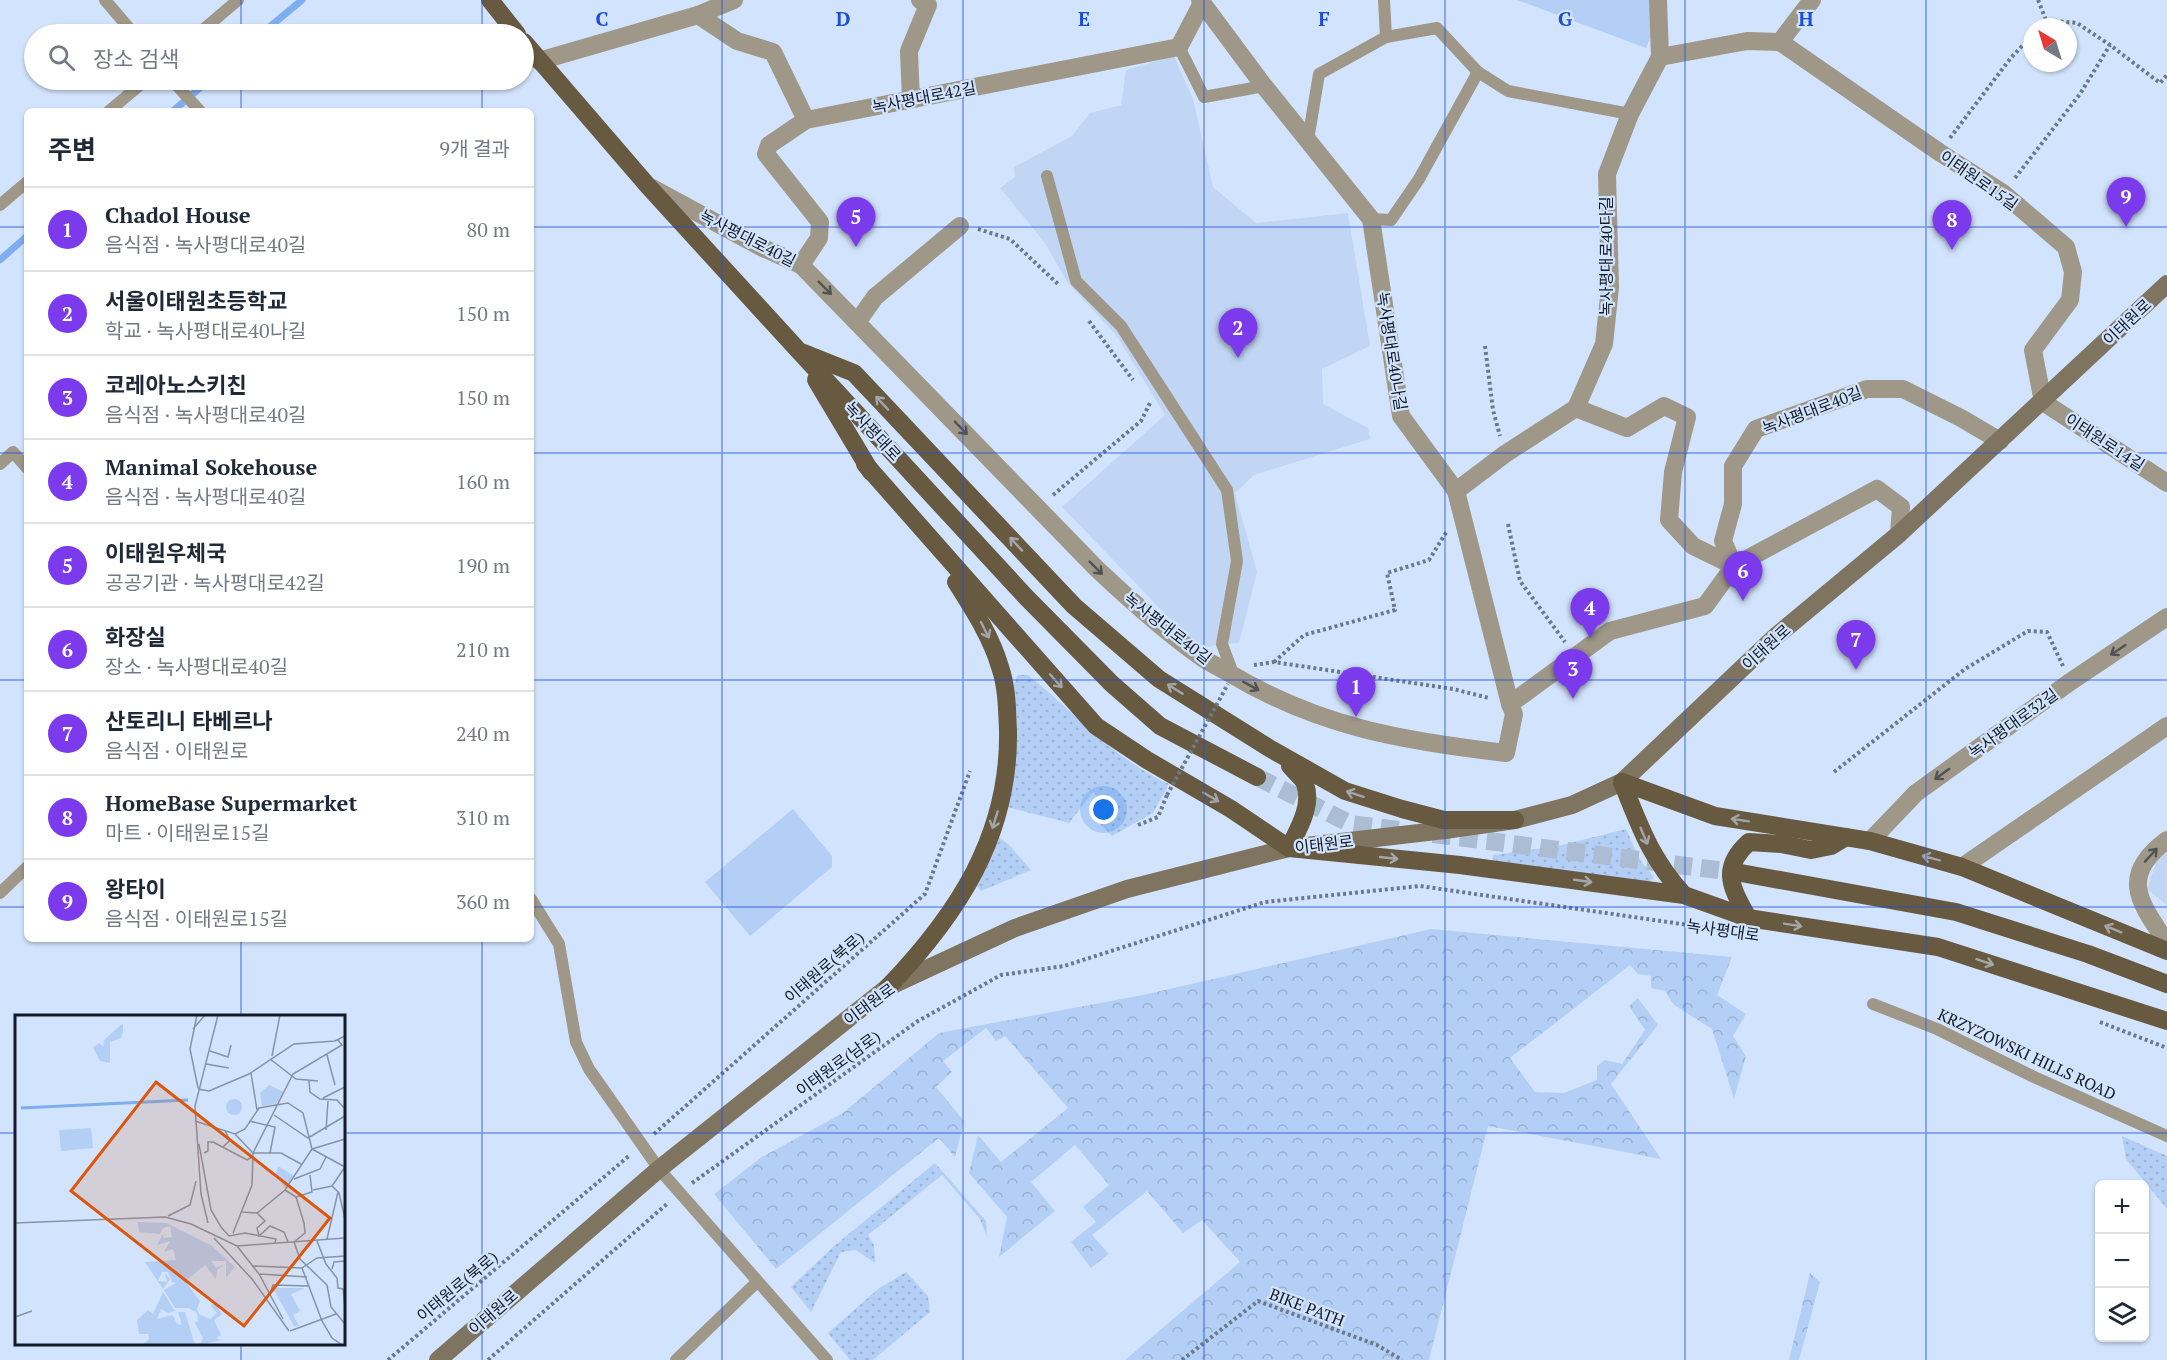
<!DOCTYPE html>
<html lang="ko">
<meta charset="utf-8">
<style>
body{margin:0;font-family:"PT Serif","Noto Sans KR",serif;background:#f2f2f3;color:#1f2937}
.controls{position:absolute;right:18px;bottom:18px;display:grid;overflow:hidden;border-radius:9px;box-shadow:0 2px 4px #0004}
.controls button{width:54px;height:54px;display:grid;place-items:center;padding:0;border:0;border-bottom:2px solid #e0e1e3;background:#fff;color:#1f2937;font:30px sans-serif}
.compass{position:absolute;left:2023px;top:18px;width:54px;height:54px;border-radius:50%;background:#fff;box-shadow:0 2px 4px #0004;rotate:322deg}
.you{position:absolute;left:1104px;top:810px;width:21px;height:21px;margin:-15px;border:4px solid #fff;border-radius:50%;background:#1a73e8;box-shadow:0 0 0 9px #1a73e833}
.badge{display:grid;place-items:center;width:39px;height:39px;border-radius:50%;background:#7c3aed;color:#fff;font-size:20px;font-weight:700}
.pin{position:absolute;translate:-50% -50px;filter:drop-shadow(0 2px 3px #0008)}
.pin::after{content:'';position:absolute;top:32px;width:21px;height:18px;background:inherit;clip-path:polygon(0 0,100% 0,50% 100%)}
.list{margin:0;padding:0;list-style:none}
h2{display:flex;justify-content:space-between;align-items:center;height:78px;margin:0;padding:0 24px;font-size:26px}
h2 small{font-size:20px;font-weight:400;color:#747a83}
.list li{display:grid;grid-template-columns:39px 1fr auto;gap:18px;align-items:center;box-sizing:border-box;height:84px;padding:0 24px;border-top:2px solid #e0e1e3}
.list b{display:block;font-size:22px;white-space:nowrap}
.list p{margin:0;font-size:20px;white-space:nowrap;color:#747a83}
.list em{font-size:20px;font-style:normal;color:#747a83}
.icon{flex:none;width:33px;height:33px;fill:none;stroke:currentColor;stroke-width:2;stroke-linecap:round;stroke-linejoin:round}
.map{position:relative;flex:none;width:2167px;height:1360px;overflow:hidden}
.search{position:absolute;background:#fff;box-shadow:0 2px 4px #0004;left:24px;top:24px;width:510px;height:66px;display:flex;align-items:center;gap:15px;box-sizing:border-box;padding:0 21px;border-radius:33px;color:#747a83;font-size:22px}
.panel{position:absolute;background:#fff;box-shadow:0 2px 4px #0004;left:24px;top:108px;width:510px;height:834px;border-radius:9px}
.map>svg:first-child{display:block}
.built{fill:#c1d6f4}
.grass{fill:url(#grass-dots)}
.forest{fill:url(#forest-crowns)}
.park{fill:#b4cff5}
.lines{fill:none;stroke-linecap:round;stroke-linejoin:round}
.stream{stroke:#7eaef0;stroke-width:7}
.primary-tunnel{stroke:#acbcd2;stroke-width:18;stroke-dasharray:18 9;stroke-linecap:butt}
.path{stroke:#6c798b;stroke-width:4;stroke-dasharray:3 3;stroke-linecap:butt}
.lane{stroke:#9f9889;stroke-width:12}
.street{stroke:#9f9889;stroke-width:18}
.secondary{stroke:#7f745f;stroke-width:18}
.primary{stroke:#685a41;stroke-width:18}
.path-bridge{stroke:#6c798b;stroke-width:4;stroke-dasharray:3 3;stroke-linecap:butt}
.oneway{stroke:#515352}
.oneway2{stroke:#a2a6a8}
.grid{fill:none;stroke:#1d4ed8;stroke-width:1.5;stroke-opacity:0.55}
.labels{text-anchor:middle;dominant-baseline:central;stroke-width:4.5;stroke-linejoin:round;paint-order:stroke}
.street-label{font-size:16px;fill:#121a25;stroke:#d2e4fd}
.inset-river{fill:none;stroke:#7eaef0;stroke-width:3}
.inset-road{fill:none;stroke:#8593a7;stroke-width:1.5}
.view{fill:#dd560d;fill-opacity:0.15;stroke:#dd560d;stroke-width:3}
.inset-edge{fill:none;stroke:#121a25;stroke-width:3}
.grid-label{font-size:20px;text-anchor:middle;font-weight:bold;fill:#1d4ed8;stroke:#d2e4fd;stroke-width:4.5;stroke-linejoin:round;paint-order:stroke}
</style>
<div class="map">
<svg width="2167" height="1360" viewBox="0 0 2167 1360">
<defs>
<pattern id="grass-dots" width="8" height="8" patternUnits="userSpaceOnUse" patternTransform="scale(1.5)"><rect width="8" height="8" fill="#b4cff5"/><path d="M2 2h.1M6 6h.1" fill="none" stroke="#9ab1d2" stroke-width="1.8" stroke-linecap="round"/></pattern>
<pattern id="forest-crowns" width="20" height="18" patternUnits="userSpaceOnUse" patternTransform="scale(1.5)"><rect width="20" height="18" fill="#b4cff5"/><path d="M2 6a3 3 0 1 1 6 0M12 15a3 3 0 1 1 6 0" fill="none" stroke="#9ab1d2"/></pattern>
</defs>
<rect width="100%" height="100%" fill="#d2e4fd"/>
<g class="built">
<polygon points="1174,56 1193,99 1213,187 1256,223 1348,213 1370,346 1322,369 1323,404 1368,428 1370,439 1254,475 1235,493 1257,572 1239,643 1222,644 1199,649 1062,507 1165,415 1116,335 1067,282 1045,243 1000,188 1015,177 1014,167 1072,136 1090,113 1121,105 1126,70"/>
<polygon points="2167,853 2167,905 2147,889 2157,860"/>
</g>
<g class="grass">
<path d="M 1018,675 L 1028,675 C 1075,712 1113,759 1169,784 L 1153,813 L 1112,836 L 1092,815 L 1098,807 L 1098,797 L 1093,792 L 1069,823 L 1007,807 C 1013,777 1019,747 1017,717 C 1016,703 1009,688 1018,675 Z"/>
<polygon points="1626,829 1640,860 1654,877 1650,882 1495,864 1492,860 1493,855 1558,846"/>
<polygon points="992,831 1010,846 1031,870 981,891 973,882"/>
<polygon points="2122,1136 2167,1156 2167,1209 2126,1159"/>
<polygon points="935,1163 986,1221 987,1238 980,1219 942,1175 868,1235 874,1245 875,1263 856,1250 841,1252 811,1312 791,1287 833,1247"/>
<polygon points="906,1272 928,1296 930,1312 873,1360 850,1360 828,1333 878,1289"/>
</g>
<g class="forest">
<polygon points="1431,929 1732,957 1717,995 1746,1014 1733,1036 1746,1056 1734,1099 1712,1029 1674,1005 1665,991 1651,988 1651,976 1638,974 1630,965 1510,1058 1535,1092 1564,1093 1597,1080 1597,1066 1605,1060 1622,1064 1645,1030 1629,1006 1638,998 1658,1025 1611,1084 1661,1159 1488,1126 1429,1360 1125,1360 1240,1262 1202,1220 1183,1233 1147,1191 1092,1235 1109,1254 1091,1268 1071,1242 1096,1222 1083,1207 1109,1185 1075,1145 1031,1182 1055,1211 999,1257 1007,1217 969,1173 978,1135 1001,1162 1068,1108 1005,1036 996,1041 986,1028 943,1061 952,1072 936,1087 964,1121 955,1157 939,1138 776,1269 714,1194 762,1157 843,1113 939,1033 1143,995"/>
<polygon points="1810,1273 1820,1282 1799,1360 1789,1360"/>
</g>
<g class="park">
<polygon points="1517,0 1651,0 1654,29 1646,48"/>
<polygon points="793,809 832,856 832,867 750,936 705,882"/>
</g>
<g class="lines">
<g class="stream">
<polyline points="261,34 302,0"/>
<polyline points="173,111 209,80"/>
<polyline points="0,260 27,236"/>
</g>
<g class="primary-tunnel">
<polyline points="1257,777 1351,824 1406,831"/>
<polyline points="1433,834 1741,873"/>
</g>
<g class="path">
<polyline points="2038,0 2046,20 2077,23 2110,45 2160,83 2167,75"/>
<polyline points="2040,27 2046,20"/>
<polyline points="1950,138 2010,59 2032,35"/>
<polyline points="2015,178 2080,94 2110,45"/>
<polyline points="978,229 1010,239 1059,285"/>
<polyline points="1089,321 1133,380"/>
<polyline points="1485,346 1493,410 1500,436"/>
<polyline points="1053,495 1141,421 1150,403"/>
<polyline points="1508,524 1520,581 1565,642"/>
<polyline points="1274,662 1304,635 1395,610 1387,573 1429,560 1447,531"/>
<polyline points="1254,665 1274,662 1453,689 1489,698"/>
<polyline points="1834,772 1965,669 2028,631 2047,632 2063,666"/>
<polyline points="1138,825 1158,817 1167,795"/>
<polyline points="2100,1022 2167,1048"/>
<polyline points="654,1134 925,894 970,771"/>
<polyline points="692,1183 918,1021 1001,975 1064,966 1265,902 1420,886 1716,929"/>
<polyline points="388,1360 630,1155"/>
<polyline points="488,1360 668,1203"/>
<polyline points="1182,1360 1258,1301 1377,1345 1402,1360"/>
</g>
<g class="lane">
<polyline points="105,0 134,34"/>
<polyline points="1384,0 1386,37"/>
<polyline points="198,34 238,0"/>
<polyline points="1179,47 1204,97 1264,86"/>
<polyline points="172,80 200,111"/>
<polyline points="109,111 146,80"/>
<polyline points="1308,140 1319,74 1386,37 1437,28 1478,72 1508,91 1630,114"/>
<polyline points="1047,176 1076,281 1121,326 1227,490 1237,561 1222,644 1231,668 1227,672"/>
<polyline points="0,205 27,182"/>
<polyline points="1371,219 1391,220 1419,179 1478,72"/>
<polyline points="0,464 13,452 27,468"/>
<polyline points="0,893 27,867"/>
<polyline points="531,899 559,944 576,1042 589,1069 659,1169 827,1360"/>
<polyline points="1873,1004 1937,1029 2034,1077 2167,1136"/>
<polyline points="676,1360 757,1282"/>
</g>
<g class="street">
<polyline points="1200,0 1264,86 1371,219 1401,416 1456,491 1510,704"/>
<polyline points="698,15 737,41 773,52 806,120"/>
<polyline points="1780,42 1812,0"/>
<polyline points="1660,57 1747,41 1780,42 1939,152 2003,193 2066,247 2073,272 2070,300 2033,350 2043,402 2167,483"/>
<polyline points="539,61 698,15 734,0"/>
<polyline points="911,100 909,51 928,5 920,0"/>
<path d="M 652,188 L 761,247 L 801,265 L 1097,569 C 1130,600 1164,631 1201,657 C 1210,663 1220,668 1229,673 C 1319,727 1403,741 1506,753 L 1514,714 L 1510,704 L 1610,631 L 1705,606 L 1734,566 L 1877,489 L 1901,507 L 1899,534"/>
<polyline points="801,265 819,238 820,222 766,154 769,145 806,120 1179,47 1202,3"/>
<polyline points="858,321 875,297 960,226"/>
<polyline points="1576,408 1627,428 1664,406 1687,417 1673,472 1669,520 1693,546 1734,566 1723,541 1733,504 1733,466 1756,429 1867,389 1903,389 1961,418 2000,441"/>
<polyline points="1456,491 1505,454 1576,408 1604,344 1610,287 1607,174 1630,114 1660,57 1658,0"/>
<path d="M 2167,840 C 2118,876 2140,903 2167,943"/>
<polyline points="1870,841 1916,793 2070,682 2167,617"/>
<polyline points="1962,867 2167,726"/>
</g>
<polyline class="secondary" points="438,1360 659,1169 888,987 1015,928 1127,889 1289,848 1445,830 1515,820 1572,805 1622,782 1775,637 1899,534 2167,284"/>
<g class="primary">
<polyline points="490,0 517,34"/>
<polyline points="524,42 648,186 798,350 1026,597 1112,684 1160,726 1257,777"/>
<polyline points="804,353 854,373 1074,606 1159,679 1269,748 1345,791 1402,809 1444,820 1515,820"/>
<polyline points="816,380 871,472"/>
<polyline points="865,464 1096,726 1147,760 1231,809 1289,848 1460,865 1684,895 1748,918 1938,947 2167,1021"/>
<polyline points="1622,782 1715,816 1870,841 1962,867 2167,951"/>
<path d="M 1622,782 C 1640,827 1651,859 1684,895"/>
<path d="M 1289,848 C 1298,830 1313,805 1305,784 C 1303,778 1294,771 1290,766"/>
<polyline points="1741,873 1956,912 2088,954 2167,984"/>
<path d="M 1748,918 C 1732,888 1719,869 1749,842 L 1781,844 L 1811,850 L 1831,846 L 1846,837"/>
<path d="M 888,987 C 958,914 1010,835 1008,730 C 1007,709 1007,687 1000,667 C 991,636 973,609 956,582"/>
</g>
<polyline class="path-bridge" points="1167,795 1228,684"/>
</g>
<defs><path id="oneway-shaft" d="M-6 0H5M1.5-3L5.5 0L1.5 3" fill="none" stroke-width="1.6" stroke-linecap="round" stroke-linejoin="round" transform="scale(1.5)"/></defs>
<g class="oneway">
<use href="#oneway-shaft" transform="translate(825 288) rotate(45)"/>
<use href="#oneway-shaft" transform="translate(961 428) rotate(46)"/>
<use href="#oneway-shaft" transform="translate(1096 568) rotate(45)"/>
<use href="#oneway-shaft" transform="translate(2118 650) rotate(146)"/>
<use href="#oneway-shaft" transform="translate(1251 686) rotate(29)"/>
<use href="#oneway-shaft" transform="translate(1942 774) rotate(144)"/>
<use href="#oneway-shaft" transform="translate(2151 855) rotate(-47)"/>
</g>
<g class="oneway2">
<use href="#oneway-shaft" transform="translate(882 403) rotate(-133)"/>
<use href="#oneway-shaft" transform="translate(1016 544) rotate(-133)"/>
<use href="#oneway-shaft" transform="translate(985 630) rotate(63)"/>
<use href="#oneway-shaft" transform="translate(1056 681) rotate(48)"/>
<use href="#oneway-shaft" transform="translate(1175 689) rotate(-148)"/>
<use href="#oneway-shaft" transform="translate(1355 794) rotate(-162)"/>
<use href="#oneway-shaft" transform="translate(1211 797) rotate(30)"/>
<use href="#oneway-shaft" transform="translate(995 820) rotate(107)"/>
<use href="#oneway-shaft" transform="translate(1740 820) rotate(-171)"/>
<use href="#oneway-shaft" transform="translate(1644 836) rotate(67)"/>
<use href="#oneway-shaft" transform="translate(1389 858) rotate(6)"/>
<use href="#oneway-shaft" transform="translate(1931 858) rotate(-165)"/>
<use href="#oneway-shaft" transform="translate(1583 881) rotate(8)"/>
<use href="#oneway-shaft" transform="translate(1793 925) rotate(9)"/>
<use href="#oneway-shaft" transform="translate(2113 929) rotate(-158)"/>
<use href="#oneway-shaft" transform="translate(1985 962) rotate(18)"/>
</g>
<path class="grid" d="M 241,0 L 241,34M 482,0 L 482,34M 722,0 L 722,1360M 963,0 L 963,1360M 1204,0 L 1204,1360M 1445,0 L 1445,1360M 1685,0 L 1685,1360M 1926,0 L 1926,1360M 241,80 L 241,111M 482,80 L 482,111M 0,227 L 27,227M 531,227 L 2167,227M 0,453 L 27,453M 531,453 L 2167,453M 0,680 L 27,680M 531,680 L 2167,680M 0,907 L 27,907M 531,907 L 2167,907M 241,939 L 241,1016M 482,939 L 482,1360M 0,1133 L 16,1133M 344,1133 L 2167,1133M 241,1344 L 241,1360"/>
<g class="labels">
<g class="street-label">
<text transform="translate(924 97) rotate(-11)">녹사평대로42길</text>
<text transform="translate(1979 180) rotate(35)">이태원로15길</text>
<text transform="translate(748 238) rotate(27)">녹사평대로40길</text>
<text transform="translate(1606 256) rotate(-90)">녹사평대로40다길</text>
<text transform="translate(2127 322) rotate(-43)">이태원로</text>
<text transform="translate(1392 351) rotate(81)">녹사평대로40나길</text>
<text transform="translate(1812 410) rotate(-21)">녹사평대로40길</text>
<text transform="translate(873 431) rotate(47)">녹사평대로</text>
<text transform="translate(2105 442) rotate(33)">이태원로14길</text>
<text transform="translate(1168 628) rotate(38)">녹사평대로40길</text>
<text transform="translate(1766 647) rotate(-42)">이태원로</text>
<text transform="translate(2013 723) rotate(-36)">녹사평대로32길</text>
<text transform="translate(1324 844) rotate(-7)">이태원로</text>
<text transform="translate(1723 930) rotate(8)">녹사평대로</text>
<text transform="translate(824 967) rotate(-41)">이태원로(북로)</text>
<text transform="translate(869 1004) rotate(-36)">이태원로</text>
<text transform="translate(2027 1054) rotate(25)">KRZYZOWSKI HILLS ROAD</text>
<text transform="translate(838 1063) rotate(-36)">이태원로(남로)</text>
<text transform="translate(457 1286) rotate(-40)">이태원로(북로)</text>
<text transform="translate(1307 1307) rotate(21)">BIKE PATH</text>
<text transform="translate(493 1312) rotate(-41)">이태원로</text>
</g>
</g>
<g transform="translate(15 1015)">
<rect width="330" height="330" fill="#d2e4fd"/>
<path d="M 108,8 L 108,16 L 106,23 L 95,27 L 95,48 L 85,46 L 78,32 L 84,28 L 88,31 L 89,25 ZM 123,207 L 152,208 L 197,231 L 220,252 L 211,263 L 211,246 L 196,246 L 201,253 L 210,249 L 202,255 L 201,264 L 190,250 L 170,266 L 185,286 L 182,294 L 184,299 L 195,304 L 202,298 L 196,291 L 206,282 L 200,289 L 207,299 L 199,305 L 206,320 L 201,323 L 206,325 L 185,330 L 188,323 L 180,308 L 183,306 L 182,298 L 174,293 L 160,293 L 149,275 L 161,268 L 157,267 L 153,257 L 147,257 L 143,266 L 152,267 L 150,258 L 155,264 L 148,274 L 130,247 L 161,245 L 158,234 L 149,237 L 155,226 L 142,230 L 148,219 L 149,223 L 157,222 L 155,211 L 148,213 L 145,219 L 124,217 ZM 148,277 L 160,296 L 153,298 L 146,294 L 142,304 L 158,300 L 162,309 L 167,310 L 163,297 L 170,297 L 180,330 L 127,330 L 134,324 L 133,319 L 124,319 L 122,305 L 133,295 L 138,299 Z" fill="#b4cff5"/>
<path d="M 254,70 L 269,77 L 261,89 L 247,91 L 245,78 ZM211 92a8 8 0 1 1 16 0a8 8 0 1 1-16 0ZM 76,113 L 78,133 L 46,136 L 44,115 ZM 263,151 L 279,161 L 270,174 L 261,159 ZM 258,273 L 290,273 L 276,279 L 285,296 L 278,300 L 284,311 L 279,311 Z" fill="#b4cff5"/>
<path class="inset-river" d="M 6,93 L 173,85"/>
<path class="inset-road" d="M 182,0 L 175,34 L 183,73M 178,14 L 190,0M 195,36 L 213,42 L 216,30M 312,40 L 320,70M 257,41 L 265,0M 255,44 L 281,64 L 303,66M 191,49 L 214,53M 236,58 L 242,95M 294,66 L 295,77 L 305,84 L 322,85 L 330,94M 183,74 L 194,76 L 234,59 L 279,29 L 320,26 L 330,21M 308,83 L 330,72M 259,100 L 293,123 L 330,101M 180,106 L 220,119 L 230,114 L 244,93 L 273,88 L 288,98 L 297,134M 234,106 L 260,112 L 255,138M 311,115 L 313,86M 220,119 L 238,138 L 266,138 L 286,149M 184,129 L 196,195 L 206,212 L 214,221 L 230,218 L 261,224 L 260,228M 208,132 L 215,125 L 210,116M 297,134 L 330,152M 297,134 L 330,124M 189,138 L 193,136 L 193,127 L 198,127 L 232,145 L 237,142M 279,164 L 305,154 L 311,142M 317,171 L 324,178 L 330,204M 317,171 L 330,152M 270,175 L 281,182 L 289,208 L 290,218 L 279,227 L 285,244 L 312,270 L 316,292 L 330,309M 298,175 L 317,171M 281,182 L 297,177 L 295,160M 227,197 L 242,198 L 270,175 L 297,134M 242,198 L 250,206 L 242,213 L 244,221 L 255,211 L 269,217 L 273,227M 153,201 L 175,190 L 181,166M 0,208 L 150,202 L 176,209 L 222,231 L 330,223M 193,208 L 186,179 L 180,91 L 203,0M 218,218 L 237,170 L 238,138 L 278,59 L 327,30 L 323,25M 199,223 L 237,264 L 274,316M 312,224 L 323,177M 302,226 L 311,249 L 322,263 L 323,273 L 328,274 L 330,293M 222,231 L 244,259 L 268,304M 238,251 L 287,253 L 307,306 L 317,323 L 326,329M 287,253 L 302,243 L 330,241M 317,254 L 319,247 L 330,246M 245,259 L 292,262M 255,279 L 258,270 L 293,271M 0,302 L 17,296M 275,316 L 321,299"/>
<path class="view" d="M 141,67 L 315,203 L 229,311 L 56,176 Z"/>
<rect width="330" height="330" class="inset-edge"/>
</g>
<g class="grid-label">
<text x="602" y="26">C</text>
<text x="843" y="26">D</text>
<text x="1084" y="26">E</text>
<text x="1324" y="26">F</text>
<text x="1565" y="26">G</text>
<text x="1806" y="26">H</text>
</g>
</svg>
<div class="controls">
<button>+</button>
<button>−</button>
<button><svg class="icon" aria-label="layers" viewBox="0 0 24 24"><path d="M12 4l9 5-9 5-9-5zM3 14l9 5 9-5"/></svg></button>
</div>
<svg class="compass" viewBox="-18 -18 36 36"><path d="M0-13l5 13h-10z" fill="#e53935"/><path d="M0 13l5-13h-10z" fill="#747a83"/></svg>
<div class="you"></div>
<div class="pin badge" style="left:1356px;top:717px">1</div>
<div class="pin badge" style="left:1238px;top:358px">2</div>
<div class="pin badge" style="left:1573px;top:699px">3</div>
<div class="pin badge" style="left:1590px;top:638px">4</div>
<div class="pin badge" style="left:856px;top:247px">5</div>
<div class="pin badge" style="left:1743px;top:601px">6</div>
<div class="pin badge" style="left:1856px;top:670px">7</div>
<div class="pin badge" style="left:1952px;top:250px">8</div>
<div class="pin badge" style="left:2126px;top:227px">9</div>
<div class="search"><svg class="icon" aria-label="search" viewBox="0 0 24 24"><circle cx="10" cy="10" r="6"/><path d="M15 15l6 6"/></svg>장소 검색</div>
<section class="panel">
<h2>주변<small>9개 결과</small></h2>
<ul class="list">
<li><span class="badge">1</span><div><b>Chadol House</b><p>음식점 · 녹사평대로40길</p></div><em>80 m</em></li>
<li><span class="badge">2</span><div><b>서울이태원초등학교</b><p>학교 · 녹사평대로40나길</p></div><em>150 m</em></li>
<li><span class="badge">3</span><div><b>코레아노스키친</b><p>음식점 · 녹사평대로40길</p></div><em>150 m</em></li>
<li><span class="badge">4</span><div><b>Manimal Sokehouse</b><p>음식점 · 녹사평대로40길</p></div><em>160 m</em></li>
<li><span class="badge">5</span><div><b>이태원우체국</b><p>공공기관 · 녹사평대로42길</p></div><em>190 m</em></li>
<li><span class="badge">6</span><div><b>화장실</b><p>장소 · 녹사평대로40길</p></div><em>210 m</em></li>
<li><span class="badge">7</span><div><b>산토리니 타베르나</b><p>음식점 · 이태원로</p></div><em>240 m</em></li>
<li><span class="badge">8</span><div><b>HomeBase Supermarket</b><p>마트 · 이태원로15길</p></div><em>310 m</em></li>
<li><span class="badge">9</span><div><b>왕타이</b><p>음식점 · 이태원로15길</p></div><em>360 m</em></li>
</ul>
</section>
</div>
